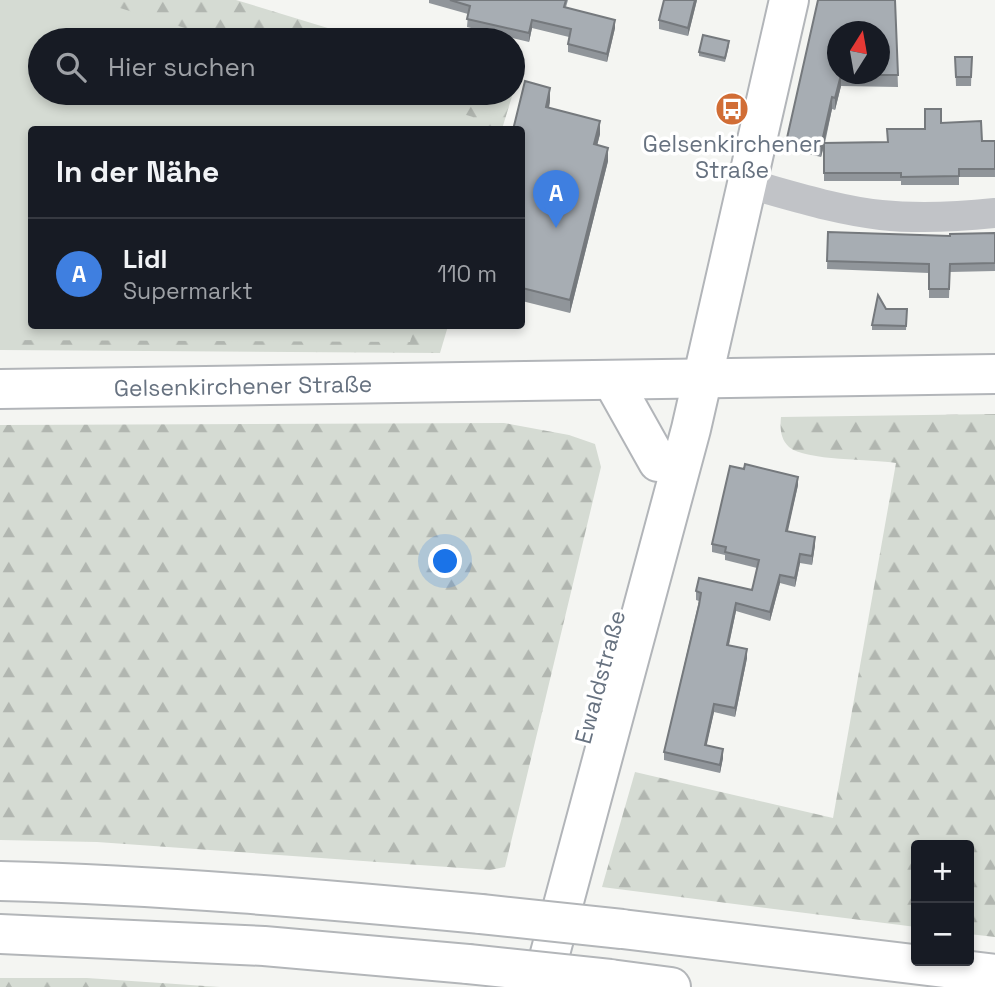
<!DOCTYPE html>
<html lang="de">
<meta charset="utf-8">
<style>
body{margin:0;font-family:"Space Grotesk",sans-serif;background:#20242c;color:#f1f3f6}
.controls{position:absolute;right:21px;bottom:21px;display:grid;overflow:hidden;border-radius:7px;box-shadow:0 4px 10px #0003}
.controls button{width:63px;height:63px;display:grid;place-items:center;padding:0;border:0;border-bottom:2px solid #363941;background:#171b24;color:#f1f3f6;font:35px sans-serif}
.compass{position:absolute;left:827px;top:21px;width:63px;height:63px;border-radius:50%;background:#171b24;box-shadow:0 4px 10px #0003;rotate:11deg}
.you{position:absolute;left:446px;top:562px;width:24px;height:24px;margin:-18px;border:5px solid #fff;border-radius:50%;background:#1a73e8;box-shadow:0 0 0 10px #1a73e833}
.badge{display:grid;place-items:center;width:46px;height:46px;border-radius:50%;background:#ea580c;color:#fff;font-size:23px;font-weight:700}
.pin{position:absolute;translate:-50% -58px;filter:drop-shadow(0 2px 4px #0008)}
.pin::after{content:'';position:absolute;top:37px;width:24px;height:21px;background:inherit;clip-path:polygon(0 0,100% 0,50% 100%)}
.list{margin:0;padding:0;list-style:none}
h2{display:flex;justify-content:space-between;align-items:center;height:91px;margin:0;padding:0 28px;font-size:30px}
h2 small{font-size:23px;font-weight:400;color:#9ea1a6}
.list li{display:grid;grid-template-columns:46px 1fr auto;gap:21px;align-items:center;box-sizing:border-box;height:112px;padding:0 28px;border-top:2px solid #363941}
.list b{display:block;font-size:26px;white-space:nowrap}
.list p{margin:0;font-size:23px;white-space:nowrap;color:#9ea1a6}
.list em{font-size:23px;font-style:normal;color:#9ea1a6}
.icon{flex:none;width:38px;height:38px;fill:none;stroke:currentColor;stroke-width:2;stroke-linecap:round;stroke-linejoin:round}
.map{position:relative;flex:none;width:995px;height:987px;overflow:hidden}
.search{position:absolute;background:#171b24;box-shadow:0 4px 10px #0003;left:28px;top:28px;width:497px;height:77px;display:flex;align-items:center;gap:18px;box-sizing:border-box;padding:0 24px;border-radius:38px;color:#9ea1a6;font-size:26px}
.panel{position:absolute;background:#171b24;box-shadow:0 4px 10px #0003;left:28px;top:126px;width:497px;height:203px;border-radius:7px}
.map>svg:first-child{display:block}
.forest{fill:url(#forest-firs)}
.green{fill:#d5dbd3}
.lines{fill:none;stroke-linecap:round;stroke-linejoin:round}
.major-casing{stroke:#b2b5b9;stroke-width:42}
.highway-casing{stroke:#b3b6b9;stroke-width:42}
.minor{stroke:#c1c3c7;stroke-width:30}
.major{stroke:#fff;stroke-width:38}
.highway{stroke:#fff;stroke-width:38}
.highway-bridge-casing{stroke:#b3b6b9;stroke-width:42;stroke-linecap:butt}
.highway-bridge{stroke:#fff;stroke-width:38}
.wall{fill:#90959a}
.shaded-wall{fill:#75797d}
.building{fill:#a7adb3;stroke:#75797d;stroke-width:2;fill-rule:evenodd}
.labels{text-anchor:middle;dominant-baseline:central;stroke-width:7;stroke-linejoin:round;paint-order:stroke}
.poi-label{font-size:23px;fill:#677280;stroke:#fff}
.street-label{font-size:23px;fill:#677280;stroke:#fff}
</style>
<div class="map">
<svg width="995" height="987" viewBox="0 0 995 987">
<defs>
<pattern id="forest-firs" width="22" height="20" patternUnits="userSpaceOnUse" patternTransform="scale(1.75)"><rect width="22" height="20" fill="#d5dbd3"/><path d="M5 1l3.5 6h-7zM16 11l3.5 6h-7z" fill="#b1b6b0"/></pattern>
</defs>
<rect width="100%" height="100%" fill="#f4f5f2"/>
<g class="forest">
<polygon points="0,0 236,0 367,40 40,40 40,93 513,93 502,129 32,130 32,326 448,326 440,353 0,350"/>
<path d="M 995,414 L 995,937 L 969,934 L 969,845 L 916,845 L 916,927 L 602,887 L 635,772 L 833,818 L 896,463 C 872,459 805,461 789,447 C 780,439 780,427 781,417 Z"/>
<polygon points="504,423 569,435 595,444 601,467 505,867 490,870 97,842 0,840 0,425"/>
<polygon points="0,978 87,978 220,987 0,987"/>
</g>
<polygon class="green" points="0,0 94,0 224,40 40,40 40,93 394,93 473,117 469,130 32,130 32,326 415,326 410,342 0,340"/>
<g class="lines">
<defs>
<g id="major">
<polyline points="612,380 658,462"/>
<polyline points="0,389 995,374"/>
<polyline points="541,987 691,429 789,0"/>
</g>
<g id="highway">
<path d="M 0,881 C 161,885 321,899 481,914"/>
<polyline points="622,929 995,974"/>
<polyline points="0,934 264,946 468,964"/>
<polyline points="610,979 671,987"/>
</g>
</defs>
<use href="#major" class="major-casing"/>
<use href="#highway" class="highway-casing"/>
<path class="minor" d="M 749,184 C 793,196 836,210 881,215 C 919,219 957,217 995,213"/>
<use href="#major" class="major"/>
<use href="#highway" class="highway"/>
<defs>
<g id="highway-bridge">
<polyline points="481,914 622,929"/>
<polyline points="468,964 610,979"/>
</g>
</defs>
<use href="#highway-bridge" class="highway-bridge-casing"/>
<use href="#highway-bridge" class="highway-bridge"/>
</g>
<g class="wall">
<polygon points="429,0 568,0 566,7 615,28 607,62 568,52 568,44 569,37 532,28 529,42 467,27 468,14 429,3"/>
<polygon points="697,0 688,36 659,29 659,20"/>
<polygon points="895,0 898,87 841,86 835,110 832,109 825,143 888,142 941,123 982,141 995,141 995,177 959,177 959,185 901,185 901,181 824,181 824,147 821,157 787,149 787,138"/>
<polygon points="729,46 725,62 699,56 699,52"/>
<polygon points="955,57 972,57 971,86 956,86"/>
<polygon points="550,101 549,108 600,134 597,145 608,161 570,313 522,301 522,130"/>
<polygon points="828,232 950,236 995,233 995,271 950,272 949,298 929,298 929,273 827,269"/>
<polygon points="886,309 907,309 906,330 872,330 872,325"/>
<polygon points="798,485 787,532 815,545 812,565 800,563 795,587 780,583 770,621 736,611 729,645 747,658 735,717 714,712 706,746 723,758 720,773 664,760 664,752 699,601 696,600 696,591 752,590 757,568 725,560 725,555 712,552 712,544"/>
</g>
<g class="shaded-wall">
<polygon points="695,0 697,0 688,36 688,28"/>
<polygon points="532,20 532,28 529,42 529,33"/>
<polygon points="615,20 615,28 607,62 607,54"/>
<polygon points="841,75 841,86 835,110 835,98"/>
<polygon points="550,88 550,101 546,121 546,107"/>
<polygon points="832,97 832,109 821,157 821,146"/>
<polygon points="600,121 600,134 594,158 594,144"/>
<polygon points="608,148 608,161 570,313 570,300"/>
<polygon points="798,477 798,485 786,540 786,531"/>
<polygon points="815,537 815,545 812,565 812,556"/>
<polygon points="800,554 800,563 795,587 795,578"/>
<polygon points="780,575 780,583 770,621 770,612"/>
<polygon points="736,603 736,611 727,653 727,645"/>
<polygon points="747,649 747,658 735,717 735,708"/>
<polygon points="714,704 714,712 705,753 705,745"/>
<polygon points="723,749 723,758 720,773 720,765"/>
</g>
<g class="building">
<polygon points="450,0 566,0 564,7 615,20 607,54 568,44 571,29 532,20 529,33 467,19 470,6"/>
<polygon points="664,0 695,0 688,28 659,20"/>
<path d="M 818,0 L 895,0 L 898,75 L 841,75 L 835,98 L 832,97 L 821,146 L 787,138 ZM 837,32 L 879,32 L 879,74 L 837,74 Z"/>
<polygon points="703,35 729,41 725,58 699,52"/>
<polygon points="955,57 972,57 971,77 956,77"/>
<polygon points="525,81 550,88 546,107 600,121 594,144 608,148 570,300 522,288 522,130 513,130"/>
<polygon points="925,109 941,109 941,123 981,121 982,141 995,141 995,169 959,169 959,176 901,177 901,173 824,173 824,143 888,142 887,129 925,129"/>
<polygon points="828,232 950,236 950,234 995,233 995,263 950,264 949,289 929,289 929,264 827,261"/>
<polygon points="878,295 886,309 907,309 906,326 872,325"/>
<polygon points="745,464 798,477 786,531 815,537 812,556 800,554 795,578 780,575 770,612 736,603 727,645 747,649 735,708 714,704 705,745 723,749 720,765 664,752 699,605 701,593 696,591 699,578 752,590 759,560 725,552 726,547 712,544 730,466 744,469"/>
</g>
<defs>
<symbol id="bus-disc" viewBox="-11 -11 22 22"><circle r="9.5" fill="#d16d35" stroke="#fff"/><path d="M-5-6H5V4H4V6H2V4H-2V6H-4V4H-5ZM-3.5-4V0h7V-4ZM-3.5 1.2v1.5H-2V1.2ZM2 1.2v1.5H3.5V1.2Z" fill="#fff"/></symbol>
</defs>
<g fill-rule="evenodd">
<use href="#bus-disc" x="713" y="90" width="38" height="38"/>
</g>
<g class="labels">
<g class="poi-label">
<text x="732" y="144">Gelsenkirchener<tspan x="732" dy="26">Straße</tspan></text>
</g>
<g class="street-label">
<text transform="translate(243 386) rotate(-1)">Gelsenkirchener Straße</text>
<text transform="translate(600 677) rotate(-75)">Ewaldstraße</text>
</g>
</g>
</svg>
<div class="controls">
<button>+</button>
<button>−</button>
</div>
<svg class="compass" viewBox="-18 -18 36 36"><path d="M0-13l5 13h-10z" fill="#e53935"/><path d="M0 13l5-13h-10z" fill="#9ea1a6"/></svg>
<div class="you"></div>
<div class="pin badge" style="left:556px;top:228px;background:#3f7fe0">A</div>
<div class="search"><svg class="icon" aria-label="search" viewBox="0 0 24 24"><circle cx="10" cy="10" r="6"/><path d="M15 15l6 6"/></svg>Hier suchen</div>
<section class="panel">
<h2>In der Nähe<small></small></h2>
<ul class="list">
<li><span class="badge" style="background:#3f7fe0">A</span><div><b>Lidl</b><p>Supermarkt</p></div><em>110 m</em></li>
</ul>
</section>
</div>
